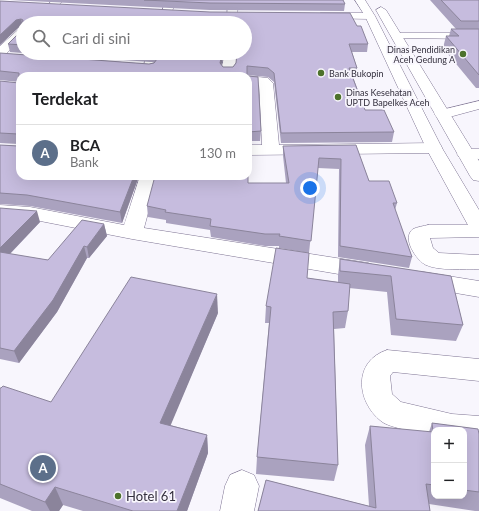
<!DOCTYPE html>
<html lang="id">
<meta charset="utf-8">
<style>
body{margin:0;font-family:Lato,sans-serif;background:#f2f2f2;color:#202124}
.controls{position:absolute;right:12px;bottom:12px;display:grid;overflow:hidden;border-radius:8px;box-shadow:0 4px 16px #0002}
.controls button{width:36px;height:36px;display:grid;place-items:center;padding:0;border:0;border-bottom:1px solid #e0e0e0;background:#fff;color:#202124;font:20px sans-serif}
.you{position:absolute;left:310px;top:188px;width:14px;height:14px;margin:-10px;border:3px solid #fff;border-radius:50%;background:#1a73e8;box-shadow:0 0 0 6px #1a73e833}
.badge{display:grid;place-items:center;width:26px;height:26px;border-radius:50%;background:#b45309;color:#fff;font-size:13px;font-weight:700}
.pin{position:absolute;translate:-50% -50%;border:2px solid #fff;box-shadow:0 1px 4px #0006}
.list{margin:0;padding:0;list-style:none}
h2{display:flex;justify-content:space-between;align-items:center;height:52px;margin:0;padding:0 16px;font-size:17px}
h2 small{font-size:13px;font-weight:400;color:#757577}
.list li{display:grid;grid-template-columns:26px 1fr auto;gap:12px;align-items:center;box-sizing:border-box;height:56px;padding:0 16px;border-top:1px solid #e0e0e0}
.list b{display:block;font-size:15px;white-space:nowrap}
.list p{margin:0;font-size:13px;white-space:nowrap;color:#757577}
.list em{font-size:13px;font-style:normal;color:#757577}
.icon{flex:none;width:22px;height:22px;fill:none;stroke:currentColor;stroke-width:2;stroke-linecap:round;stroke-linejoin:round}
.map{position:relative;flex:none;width:479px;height:511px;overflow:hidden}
.search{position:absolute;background:#fff;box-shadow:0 4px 16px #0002;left:16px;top:16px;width:236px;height:44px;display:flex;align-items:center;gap:10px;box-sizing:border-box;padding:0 14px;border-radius:22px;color:#757577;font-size:15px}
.panel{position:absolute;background:#fff;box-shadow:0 4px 16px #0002;left:16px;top:72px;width:236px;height:108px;border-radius:12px}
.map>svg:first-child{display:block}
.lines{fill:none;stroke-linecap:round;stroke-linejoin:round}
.minor-casing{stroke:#7e7493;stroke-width:1}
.highway-casing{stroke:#7e7493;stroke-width:1}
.minor{fill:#fff;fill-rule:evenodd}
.highway{fill:#fff;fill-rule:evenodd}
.wall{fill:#aaa2bf;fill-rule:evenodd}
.shaded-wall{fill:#8b849b}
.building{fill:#c6bcde;stroke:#8b849b}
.poi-dot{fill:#4d722c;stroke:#f8f6fd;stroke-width:1.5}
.labels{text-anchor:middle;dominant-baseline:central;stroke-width:3.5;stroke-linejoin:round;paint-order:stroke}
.far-poi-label{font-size:9px;fill:#332f3d;stroke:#f8f6fd;text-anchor:start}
.near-poi-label{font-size:13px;fill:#332f3d;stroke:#f8f6fd;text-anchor:start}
</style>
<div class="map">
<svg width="479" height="511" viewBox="0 0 479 511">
<rect width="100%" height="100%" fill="#f8f6fd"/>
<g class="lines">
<defs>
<g id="minor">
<polygon points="53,0 64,0 38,23 27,23"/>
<polygon points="166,0 176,0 168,23 158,23"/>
<polygon points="228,0 238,0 237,23 227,23"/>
<polygon points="321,13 370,13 375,16 370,19 317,18 316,16"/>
<polygon points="23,28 23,37 4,56 0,57 0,46 19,29"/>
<polygon points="397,33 479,33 479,39 393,38 391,36 393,34"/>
<polygon points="148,53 160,53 154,76 140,76"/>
<polygon points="225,53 237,53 235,71 233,74 223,74 221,71"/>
<polygon points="248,76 268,78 273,83 279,145 434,143 440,144 442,148 440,152 434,153 248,155 248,145 262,145 259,85 248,84"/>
<polygon points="479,101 479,109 442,119 437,117 434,114 437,111"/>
<polygon points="466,149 479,149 479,159 460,158 457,154 460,150"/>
<polygon points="140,176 158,176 144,228 368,263 376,266 379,271 376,276 368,279 132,239 30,219 0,217 0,205 30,207 124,225"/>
<path d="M 428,225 L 479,225 L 479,237 L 430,238 L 433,248 L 439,253 L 479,255 L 479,269 C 465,269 439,271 426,265 C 417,261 401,238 413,229 C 417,227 424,226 428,225 Z"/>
<polygon points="423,272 479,281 479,297 415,286 411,280 415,274"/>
<path d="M 387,350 L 479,359 L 479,381 L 393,372 L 390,376 L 392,394 L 401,402 L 452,414 L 479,416 L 479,444 L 464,442 L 464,430 L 434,430 L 434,436 C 422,433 389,428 381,421 C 356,401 353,361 387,350 Z"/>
<polygon points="242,470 254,475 259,486 254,511 220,511 225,486 230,475"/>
</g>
<g id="highway">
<polygon points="355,0 365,0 375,16 442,148 479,210 479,233 472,231 469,227 426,148 365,16"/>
<polygon points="381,7 386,10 479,161 479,181 473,180 470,176 376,10"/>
</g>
</defs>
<use href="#minor" class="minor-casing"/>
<use href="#highway" class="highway-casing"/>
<use href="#minor" class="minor"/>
<use href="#highway" class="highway"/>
</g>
<g class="wall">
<polygon points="10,0 343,0 345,4 344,11 210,10"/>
<polygon points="430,0 479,0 479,88 476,88 443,48 446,36 449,36 451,29 456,29"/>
<polygon points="0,1 357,26 368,44 367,52 352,52 357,68 356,77 353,77 365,110 394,132 392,142 281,143 274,82 268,77 247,75 20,176 139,176 122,223 30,206 0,204 0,145 18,146 18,144 0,143 0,81 19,83 19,82 0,80 0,53 149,64 155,62 150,62 29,53 224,53 221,65 223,67 233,67 236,63 245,23 23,23 23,53 10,52 8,44 22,30 22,27 18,28 0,45"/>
<polygon points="248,76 261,131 260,141 248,141"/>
<polygon points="356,145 369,181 397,203 395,210 412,257 409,268 338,257 339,169 318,168 309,253 279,248 279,246 265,246 211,237 210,230 166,223 166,220 148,217 147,206 248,183 286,183 283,156 283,146"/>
<polygon points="0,208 40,222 10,254 48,260 104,224 107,236 89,258 87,258 57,312 19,363 0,359"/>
<polygon points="340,259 451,276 463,325 456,341 391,335 387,292 349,288 348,311 345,328 334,329 338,465 334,481 256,474 257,457 269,323 265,323 266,306 307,278 338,282 338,275"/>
<polygon points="218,313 170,425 207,435 208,453 187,511 83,511 63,505 59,511 32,511 0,498 0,388 51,402"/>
<path d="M 432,423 L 478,429 L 479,434 L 479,511 L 475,511 L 429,504 L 430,511 L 258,511 L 266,480 L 369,506 L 365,445 L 370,426 L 429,432 ZM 434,430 L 464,430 L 464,496 L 434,496 Z"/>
</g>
<g class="shaded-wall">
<polygon points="21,19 23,27 18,28 0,45 0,35 16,20"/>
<polygon points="222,53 224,53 220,72 220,63"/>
<polygon points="134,176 139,176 122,223 120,212"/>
<polygon points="37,211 40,222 1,263 0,260 0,248"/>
<polygon points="104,224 107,236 89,258 87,247"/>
<polygon points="84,246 87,258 57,312 19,363 14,351"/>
<polygon points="217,294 218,313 164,441 160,423"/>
<polygon points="207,435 208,453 187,511 177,511"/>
<polygon points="55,487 63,505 59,511 50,511 45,502"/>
</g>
<g class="building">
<polygon points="144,0 343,0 345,4 210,3"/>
<polygon points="441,0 479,0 479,21 461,21"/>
<polygon points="0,1 210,12 350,13 357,26 361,26 368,44 349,44 357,68 349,68 365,110 384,110 394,132 281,133 274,73 268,68 247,66 247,76 20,76 20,176 134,176 120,212 27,195 0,193 0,145 18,146 18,134 0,133 0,81 19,83 19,73 0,71 0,53 149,64 154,63 157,59 154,54 148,53 222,53 220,63 223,67 233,67 236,63 237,53 245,53 245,23 23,23 23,45 8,44 22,30 23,20 21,19 16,20 0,35"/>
<polygon points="451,29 479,29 479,75 446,36 459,36"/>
<polygon points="248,76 258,77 261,131 248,132"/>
<polygon points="356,145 369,181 389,181 397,203 393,203 412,257 340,246 341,159 319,158 311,241 279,236 280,234 265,234 210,226 211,219 165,212 166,210 147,206 155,176 248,176 248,183 289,183 283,146"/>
<polygon points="0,208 37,211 0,248"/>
<polygon points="82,220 104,224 87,247 84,246 53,300 14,351 0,348 0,252 48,260"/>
<polygon points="276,248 309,253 307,278 350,284 348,311 333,312 338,465 257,457 271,307 266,306"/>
<polygon points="340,259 451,276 463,325 396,319 391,276 340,271"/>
<polygon points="131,277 217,294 160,423 207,435 177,511 133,511 55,487 45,502 0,484 0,388 1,388 3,386 51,402"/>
<polygon points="432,423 478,429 479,434 479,492 464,490 464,430 434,430 434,485 426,484 430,511 258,511 266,480 376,508 370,426 433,432"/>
</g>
<g class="poi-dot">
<circle cx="463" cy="54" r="4"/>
<circle cx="321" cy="73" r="4"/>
<circle cx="338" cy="97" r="4"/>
<circle cx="118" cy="496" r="4"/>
</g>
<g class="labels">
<g class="far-poi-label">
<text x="455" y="49" text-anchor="end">Dinas Pendidikan<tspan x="455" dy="10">Aceh Gedung A</tspan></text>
<text x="329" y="73">Bank Bukopin</text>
<text x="346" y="92">Dinas Kesehatan<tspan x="346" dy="10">UPTD Bapelkes Aceh</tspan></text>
</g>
<g class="near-poi-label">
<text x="126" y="496">Hotel 61</text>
</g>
</g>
</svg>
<div class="controls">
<button>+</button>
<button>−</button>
</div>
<div class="you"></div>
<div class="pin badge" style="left:43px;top:468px;background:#5c6f8a">A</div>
<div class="search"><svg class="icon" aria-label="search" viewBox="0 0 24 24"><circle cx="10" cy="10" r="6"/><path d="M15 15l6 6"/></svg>Cari di sini</div>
<section class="panel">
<h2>Terdekat<small></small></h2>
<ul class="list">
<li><span class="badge" style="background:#5c6f8a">A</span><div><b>BCA</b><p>Bank</p></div><em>130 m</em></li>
</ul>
</section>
</div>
